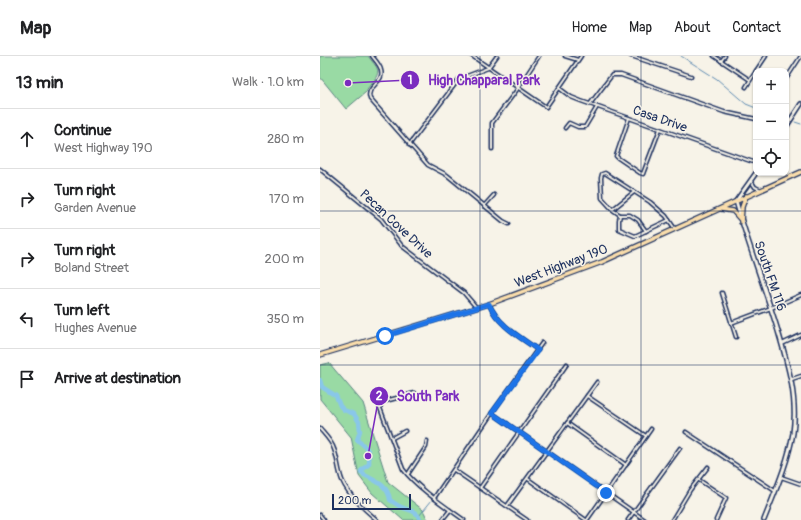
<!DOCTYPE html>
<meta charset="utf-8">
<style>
body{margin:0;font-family:Pangolin,sans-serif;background:#f2f2f2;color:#202124}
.controls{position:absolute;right:12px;top:12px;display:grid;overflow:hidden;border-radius:8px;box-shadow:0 1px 3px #0004}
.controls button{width:36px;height:36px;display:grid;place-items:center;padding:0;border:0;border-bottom:1px solid #e0e0e0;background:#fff;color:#202124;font:20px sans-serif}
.scale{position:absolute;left:12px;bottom:10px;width:79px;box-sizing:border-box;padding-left:4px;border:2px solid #1b2f5e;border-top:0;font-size:11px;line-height:14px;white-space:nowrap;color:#1b2f5e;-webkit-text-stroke:3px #f7f3e8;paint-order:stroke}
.stop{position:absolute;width:12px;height:12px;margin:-9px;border:3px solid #1a73e8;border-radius:50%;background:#fff}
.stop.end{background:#1a73e8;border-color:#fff;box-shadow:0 1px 4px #0008}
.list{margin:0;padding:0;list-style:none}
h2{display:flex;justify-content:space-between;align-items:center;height:52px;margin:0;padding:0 16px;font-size:17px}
h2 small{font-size:13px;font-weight:400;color:#757577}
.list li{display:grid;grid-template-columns:26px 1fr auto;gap:12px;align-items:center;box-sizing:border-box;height:60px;padding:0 16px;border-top:1px solid #e0e0e0}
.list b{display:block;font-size:15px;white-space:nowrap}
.list p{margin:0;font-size:13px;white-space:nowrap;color:#757577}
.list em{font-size:13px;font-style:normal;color:#757577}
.icon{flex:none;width:22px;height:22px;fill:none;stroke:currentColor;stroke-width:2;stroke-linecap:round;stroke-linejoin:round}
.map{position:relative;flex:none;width:481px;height:464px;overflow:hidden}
header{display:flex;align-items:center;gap:24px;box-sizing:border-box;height:56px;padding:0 20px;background:#fff;border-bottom:1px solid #e0e0e0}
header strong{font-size:19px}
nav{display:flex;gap:22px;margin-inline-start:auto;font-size:14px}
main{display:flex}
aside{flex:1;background:#fff}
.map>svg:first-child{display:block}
.green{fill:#99daa4;stroke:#5a8481}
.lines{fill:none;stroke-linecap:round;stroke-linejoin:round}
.stream{stroke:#5d8ab1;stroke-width:1}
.river{stroke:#89c7e9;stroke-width:4.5}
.street-casing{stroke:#1b2f5e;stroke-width:5}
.secondary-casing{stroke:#1b2f5e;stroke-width:6}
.primary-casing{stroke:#1b2f5e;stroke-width:6}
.street{stroke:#f7f3e8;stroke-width:2}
.secondary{stroke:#f7f3e8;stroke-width:3}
.primary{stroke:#faddab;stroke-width:3.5}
.route{stroke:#1a73e8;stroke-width:5}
.grid{fill:none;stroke:#1b2f5e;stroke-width:1;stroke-opacity:0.55}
.labels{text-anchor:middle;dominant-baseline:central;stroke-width:3;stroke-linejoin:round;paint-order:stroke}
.street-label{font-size:13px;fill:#1b2f5e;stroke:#f7f3e8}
.leader{fill:none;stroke:#7b2cbf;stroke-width:1.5}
.callout-dot{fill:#7b2cbf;stroke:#f7f3e8;stroke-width:1.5}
.mark-label{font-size:12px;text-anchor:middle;font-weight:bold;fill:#fff}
.callout-label{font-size:14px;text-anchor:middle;font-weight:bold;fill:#7b2cbf;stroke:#f7f3e8;stroke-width:3;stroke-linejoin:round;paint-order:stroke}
</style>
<header>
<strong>Map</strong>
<nav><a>Home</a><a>Map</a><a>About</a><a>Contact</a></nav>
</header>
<main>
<aside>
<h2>13 min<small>Walk · 1.0 km</small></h2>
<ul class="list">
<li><svg class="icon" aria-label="ahead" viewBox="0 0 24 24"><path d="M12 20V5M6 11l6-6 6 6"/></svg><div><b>Continue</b><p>West Highway 190</p></div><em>280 m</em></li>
<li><svg class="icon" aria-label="right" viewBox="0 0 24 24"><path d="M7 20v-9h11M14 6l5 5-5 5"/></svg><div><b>Turn right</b><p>Garden Avenue</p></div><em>170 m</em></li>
<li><svg class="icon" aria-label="right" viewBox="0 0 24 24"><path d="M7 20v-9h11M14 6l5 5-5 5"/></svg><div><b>Turn right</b><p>Boland Street</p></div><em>200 m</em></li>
<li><svg class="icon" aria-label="left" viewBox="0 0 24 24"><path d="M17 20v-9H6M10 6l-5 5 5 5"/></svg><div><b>Turn left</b><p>Hughes Avenue</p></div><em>350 m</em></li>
<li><svg class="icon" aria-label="arrive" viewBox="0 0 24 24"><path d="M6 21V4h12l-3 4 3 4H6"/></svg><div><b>Arrive at destination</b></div></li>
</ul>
</aside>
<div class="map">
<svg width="481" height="464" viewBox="0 0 481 464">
<rect width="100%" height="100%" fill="#f7f3e8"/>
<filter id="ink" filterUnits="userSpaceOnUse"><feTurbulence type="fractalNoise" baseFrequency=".025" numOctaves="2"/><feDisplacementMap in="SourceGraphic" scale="8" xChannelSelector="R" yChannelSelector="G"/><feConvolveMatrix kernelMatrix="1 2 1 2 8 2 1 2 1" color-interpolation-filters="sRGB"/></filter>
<g filter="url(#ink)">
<g class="green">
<path d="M 0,0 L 48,0 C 57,12 63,14 51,28 C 49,31 47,32 46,36 L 26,53 L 0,21 Z"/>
<polygon points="9,307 43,347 68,426 103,454 108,464 83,464 52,437 39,420 31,381 0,343 0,309"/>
</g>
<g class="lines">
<g class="stream">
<polyline points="361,0 397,23 426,48 436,52"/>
<polyline points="466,61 469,63"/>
<polyline points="475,66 481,68"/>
<polyline points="99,460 112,444"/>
</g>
<path class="river" d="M 0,324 L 2,331 L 16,340 L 20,350 L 24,354 L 34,358 L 39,366 L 40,375 L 37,384 C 48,392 50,394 49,408 L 41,415 L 41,417 C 54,425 68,428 70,444 C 73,446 76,448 79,450 C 87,455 97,453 100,464"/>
<defs>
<g id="street">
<path d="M 52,0 C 55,4 60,9 61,14 C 65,27 45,30 50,43 L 108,109 L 127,119 L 183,165 L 189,168"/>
<polyline points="152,0 226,51 261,0"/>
<polyline points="245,0 258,4"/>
<polyline points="311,0 371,20"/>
<polyline points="394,0 430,24"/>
<polyline points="401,5 405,0"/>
<polyline points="436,15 446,0"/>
<polyline points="466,23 481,0"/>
<polyline points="426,31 436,15"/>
<polyline points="239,32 251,41 261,45 436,107"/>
<polyline points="270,48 292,19 301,19 404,56 436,63"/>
<polyline points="309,62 296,100 298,102 320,117 323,118 324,115 340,73"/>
<polyline points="245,72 249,67 258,71 265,71 277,51"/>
<polyline points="89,89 139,23 168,12 177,0"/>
<polyline points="172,93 172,67 196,35 219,0"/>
<polyline points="0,113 61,163 82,190 144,237 156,251"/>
<polyline points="431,125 435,131 441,134"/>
<polyline points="164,150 174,139"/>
<polyline points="293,153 314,136"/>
<polyline points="300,159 299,164 299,173 315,180 349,164"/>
<polyline points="326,175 318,164 310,159 300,159 293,154 282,142 281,122 282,118 285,117 288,119 330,146 346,160 355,173"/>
<polyline points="402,237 416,281"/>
<path d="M 169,248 C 178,269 200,281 218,294"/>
<polyline points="411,267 451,252 481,239"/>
<polyline points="462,288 481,279"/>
<polyline points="472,323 481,320"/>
<path d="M 95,337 L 62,346 L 60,352 L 83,413 C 96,431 126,451 144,464"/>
<polyline points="267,340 326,380"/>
<polyline points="172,357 325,464"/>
<polyline points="247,367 306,409"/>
<path d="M 0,373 C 5,379 12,386 14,393 C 18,403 18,414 22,424 C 29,440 44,453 57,464"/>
<polyline points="366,376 455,435"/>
<polyline points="72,382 85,375"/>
<polyline points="134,414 207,464"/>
<polyline points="88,418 106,391 107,385"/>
<polyline points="461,421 481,428"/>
<polyline points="208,423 266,464"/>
<polyline points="379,424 406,442 396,464"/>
<polyline points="160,432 247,308"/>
<polyline points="114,442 172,357 222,287"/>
<polyline points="187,450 277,326"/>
<polyline points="0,459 4,464"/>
<polyline points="123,463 130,454"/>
<polyline points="267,464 331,373"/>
<polyline points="308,464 360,392"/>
<polyline points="352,464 370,434 388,411"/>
</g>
<g id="secondary">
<polyline points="466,71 481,48"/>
<path d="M 436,117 L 416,145 C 428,189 445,232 458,275 C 468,309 478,342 473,377 C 468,407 455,436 444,464"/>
</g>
<g id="primary">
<polyline points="401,153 413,155 421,164"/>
<polyline points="421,166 422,151 426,140"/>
<polyline points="0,299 169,248 282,206 481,116"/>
</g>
</defs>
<use href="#street" class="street-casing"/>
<use href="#secondary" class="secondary-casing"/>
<use href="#primary" class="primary-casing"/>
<use href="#street" class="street"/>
<use href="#secondary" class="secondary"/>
<use href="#primary" class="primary"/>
</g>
</g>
<g class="lines" filter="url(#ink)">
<path class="route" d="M 65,280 L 169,248 C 178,269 200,281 218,294 L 172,357 L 286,437"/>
</g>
<path class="grid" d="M 160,0 L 160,464M 321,0 L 321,464M 0,155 L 481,155M 0,309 L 481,309"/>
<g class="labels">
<g class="street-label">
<text transform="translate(340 63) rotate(19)">Casa Drive</text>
<text transform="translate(76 168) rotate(43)">Pecan Cove Drive</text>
<text transform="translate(241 210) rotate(-21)">West Highway 190</text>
<text transform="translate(450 220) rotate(71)">South FM 116</text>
</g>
</g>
<path class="leader" d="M28 27L90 24M48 400L59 340"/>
<g class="callout-dot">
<circle cx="28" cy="27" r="4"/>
<circle cx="48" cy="400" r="4"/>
<circle cx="90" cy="24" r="10"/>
<circle cx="59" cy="340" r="10"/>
</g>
<g class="mark-label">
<text x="90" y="28">1</text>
<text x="59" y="344">2</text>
</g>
<g class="callout-label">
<text x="164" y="29">High Chapparal Park</text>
<text x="108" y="345">South Park</text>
</g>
</svg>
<div class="controls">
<button>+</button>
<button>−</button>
<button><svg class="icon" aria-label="locate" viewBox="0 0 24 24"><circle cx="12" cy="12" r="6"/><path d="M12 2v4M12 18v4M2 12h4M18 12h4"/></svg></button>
</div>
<div class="scale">200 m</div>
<div class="stop" style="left:65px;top:280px"></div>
<div class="stop end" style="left:286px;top:437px"></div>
</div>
</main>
